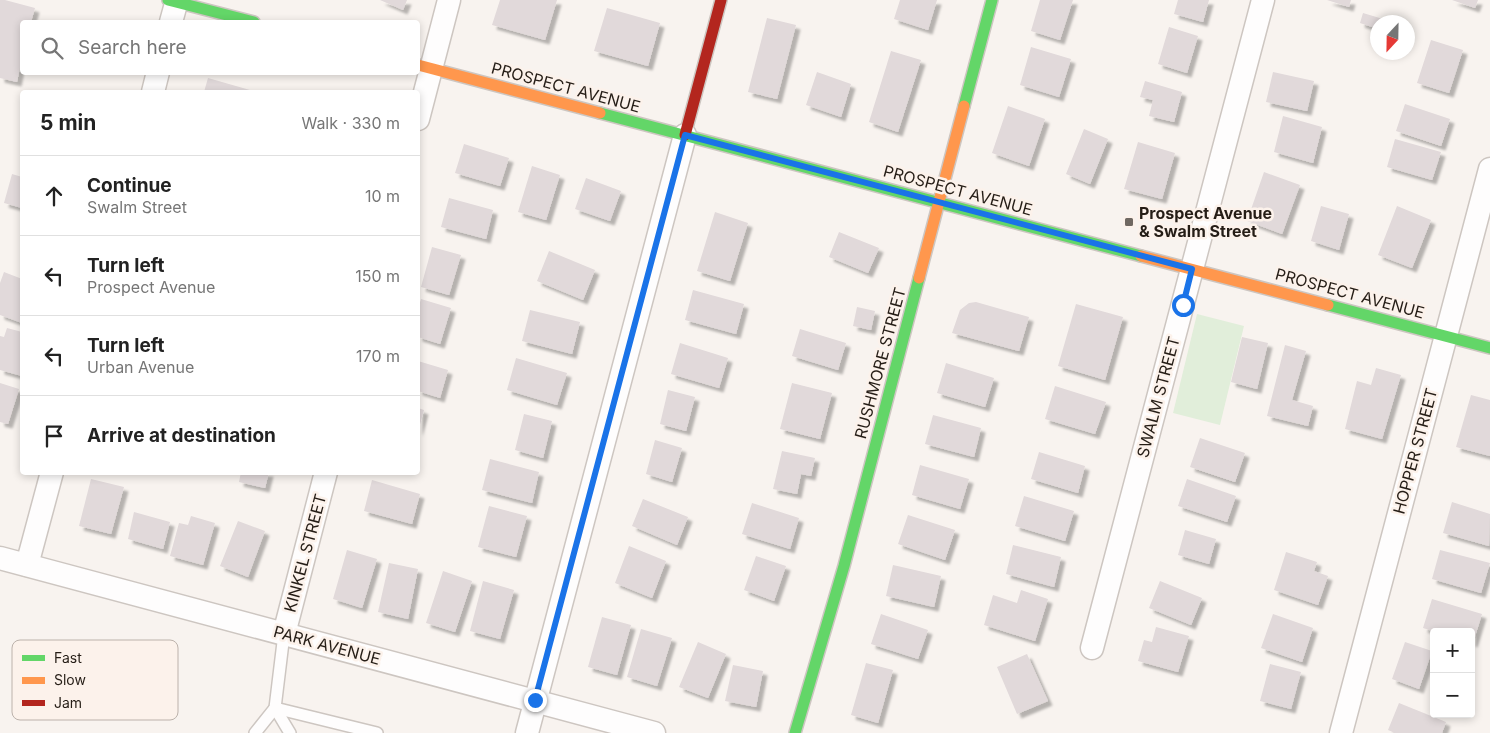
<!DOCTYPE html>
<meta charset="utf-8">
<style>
body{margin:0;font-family:Inter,sans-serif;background:#f6f6f6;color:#222}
.controls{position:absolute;right:15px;bottom:15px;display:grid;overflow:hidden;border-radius:5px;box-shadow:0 2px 8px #0003}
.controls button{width:45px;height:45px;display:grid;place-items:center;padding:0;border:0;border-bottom:1px solid #e0e0e0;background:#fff;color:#222;font:25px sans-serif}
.compass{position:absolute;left:1370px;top:15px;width:45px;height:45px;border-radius:50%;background:#fff;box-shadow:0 2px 8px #0003;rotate:202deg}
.stop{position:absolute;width:15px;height:15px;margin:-11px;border:4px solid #1a73e8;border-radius:50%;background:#fff}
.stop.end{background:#1a73e8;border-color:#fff;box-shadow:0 1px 5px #0008}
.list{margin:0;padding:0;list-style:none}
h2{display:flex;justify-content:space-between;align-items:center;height:65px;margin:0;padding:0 20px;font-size:21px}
h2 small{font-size:16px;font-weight:400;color:#767676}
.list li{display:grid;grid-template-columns:32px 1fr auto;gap:15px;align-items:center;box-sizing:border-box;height:80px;padding:0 20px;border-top:1px solid #e0e0e0}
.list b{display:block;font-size:19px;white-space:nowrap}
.list p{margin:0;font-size:16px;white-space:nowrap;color:#767676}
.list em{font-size:16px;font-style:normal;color:#767676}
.icon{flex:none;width:28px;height:28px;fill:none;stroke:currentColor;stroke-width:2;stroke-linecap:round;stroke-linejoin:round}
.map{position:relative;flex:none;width:1490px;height:733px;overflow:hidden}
.search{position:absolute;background:#fff;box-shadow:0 2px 8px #0003;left:20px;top:20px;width:400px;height:55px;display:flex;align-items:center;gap:12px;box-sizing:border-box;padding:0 18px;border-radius:5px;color:#767676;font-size:19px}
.panel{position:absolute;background:#fff;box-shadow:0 2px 8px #0003;left:20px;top:90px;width:400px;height:385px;border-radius:5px}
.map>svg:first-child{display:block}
.green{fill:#e1eeda}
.building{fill:#e1d9da;filter:url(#shadow)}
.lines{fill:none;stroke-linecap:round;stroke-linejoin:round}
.lane-casing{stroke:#cdc6c1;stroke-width:14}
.street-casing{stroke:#cdc6c1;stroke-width:25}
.fast-casing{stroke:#cdc6c1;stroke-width:14}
.slow-casing{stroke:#cdc6c1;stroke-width:14}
.jam-casing{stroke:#cdc6c1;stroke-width:14}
.lane{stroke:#fefdfd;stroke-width:11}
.street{stroke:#fefdfd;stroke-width:22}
.fast{stroke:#63d668;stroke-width:11}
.slow{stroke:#ff974d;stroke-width:11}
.jam{stroke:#b3261e;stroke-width:11}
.route{stroke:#1a73e8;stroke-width:6}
.poi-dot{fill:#6f6862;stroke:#fcf2eb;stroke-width:2}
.labels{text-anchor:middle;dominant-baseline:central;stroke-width:5;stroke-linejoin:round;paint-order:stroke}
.street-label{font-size:16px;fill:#251d16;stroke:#fcf2eb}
.poi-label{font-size:16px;font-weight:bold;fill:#251d16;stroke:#fcf2eb;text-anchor:start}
.key{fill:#fcf2eb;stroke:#bcb2ab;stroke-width:1}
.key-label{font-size:14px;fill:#251d16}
</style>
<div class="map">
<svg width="1490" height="733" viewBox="0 0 1490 733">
<defs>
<filter id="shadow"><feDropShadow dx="4.5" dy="4.5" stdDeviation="1" flood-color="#0004"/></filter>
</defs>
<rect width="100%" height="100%" fill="#f8f3ef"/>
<polygon class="green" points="1197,314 1244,326 1220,425 1173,413"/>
<g class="building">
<polygon points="0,0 5,0 35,8 31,22 22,22 22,58 17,82 0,78"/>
<polygon points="380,0 407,0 403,10"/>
<polygon points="500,0 557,0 545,40 492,25"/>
<polygon points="900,0 937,0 928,30 894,19"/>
<polygon points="1040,0 1073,0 1060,40 1031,31"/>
<polygon points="1178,0 1209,0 1203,22 1174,14"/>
<polygon points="1327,0 1351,0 1349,7"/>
<polygon points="1452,0 1478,0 1475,8"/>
<polygon points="607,8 660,23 648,66 594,51"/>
<polygon points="1363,13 1383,19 1382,22 1378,22 1378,29 1360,23"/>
<polygon points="767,18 796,25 777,99 748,92"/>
<polygon points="1169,27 1198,36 1187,73 1158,64"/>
<polygon points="1431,40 1463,50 1449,93 1417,83"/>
<polygon points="1031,47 1071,59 1059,97 1020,85"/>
<polygon points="891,51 921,60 898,132 869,122"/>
<polygon points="817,72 851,84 841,117 806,105"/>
<polygon points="1273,72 1314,81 1307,111 1266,102"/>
<polygon points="208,78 257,92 204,92"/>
<polygon points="1145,81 1182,92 1174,122 1149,116 1153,100 1140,97"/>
<polygon points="1405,104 1450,119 1441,146 1396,131"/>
<polygon points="1008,106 1045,119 1029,166 992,153"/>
<polygon points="1283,116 1322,127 1313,163 1274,152"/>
<polygon points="1084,129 1108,139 1090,184 1066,174"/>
<polygon points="1395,139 1441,152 1432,180 1387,167"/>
<polygon points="1138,142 1175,153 1162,199 1124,189"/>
<polygon points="464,144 509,158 500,186 455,173"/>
<polygon points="532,166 560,175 546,220 518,212"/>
<polygon points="1264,172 1300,185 1282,234 1247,221"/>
<polygon points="12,174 22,177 22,208 4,203"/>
<polygon points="586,178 621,191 610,221 575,209"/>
<polygon points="449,198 493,210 486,239 441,227"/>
<polygon points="1321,206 1349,214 1339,250 1311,241"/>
<polygon points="1397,206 1431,220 1412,268 1378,255"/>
<polygon points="715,212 748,223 730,281 697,271"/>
<polygon points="839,232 879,248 868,273 829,257"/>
<polygon points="432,247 461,255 449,295 421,287"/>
<polygon points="549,251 595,270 583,300 537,281"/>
<polygon points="4,272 22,279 22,323 0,315 0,283"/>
<polygon points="693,290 744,304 736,334 685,320"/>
<polygon points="421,299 451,308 440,344 418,337 418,309"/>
<polygon points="976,302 1029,317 1019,351 952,333 960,310 969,303"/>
<polygon points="1076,304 1123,317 1105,380 1058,366"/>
<polygon points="857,307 875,311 871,330 853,326"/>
<polygon points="530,310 580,322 572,354 522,341"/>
<polygon points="7,328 22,332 22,376 0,370 0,336 4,337"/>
<polygon points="800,329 846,343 838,370 792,356"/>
<polygon points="1242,337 1268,343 1257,389 1231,382"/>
<polygon points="680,343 728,358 719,388 671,374"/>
<polygon points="1285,345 1306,351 1292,400 1313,406 1308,426 1267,416"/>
<polygon points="516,358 567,373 557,405 507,390"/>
<polygon points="418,361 448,370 440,398 418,391"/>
<polygon points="946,363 994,378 985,407 937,393"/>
<polygon points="1376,368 1401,375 1382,439 1345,429 1357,381 1371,385"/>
<polygon points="0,383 19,389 8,424 0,422"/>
<polygon points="792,383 832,393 820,439 780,429"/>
<polygon points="1055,386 1106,402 1095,434 1045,419"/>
<polygon points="668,390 695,397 686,431 660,424"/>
<polygon points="1471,395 1490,400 1490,456 1456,447"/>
<polygon points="418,408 424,410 418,432"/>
<polygon points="524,414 552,421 543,458 515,450"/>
<polygon points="933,415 981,428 974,457 925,444"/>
<polygon points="1200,438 1245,453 1235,482 1190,467"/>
<polygon points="655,440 682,448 672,482 646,474"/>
<polygon points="782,451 815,458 811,476 801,474 797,494 773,489"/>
<polygon points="1039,452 1085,466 1078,493 1031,479"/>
<polygon points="490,459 539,472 532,503 482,490"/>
<polygon points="920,465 969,479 960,509 912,495"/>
<polygon points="241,472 269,472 265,488 239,482"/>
<polygon points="91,479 124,487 111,534 79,526"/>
<polygon points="1187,479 1236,496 1227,522 1178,506"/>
<polygon points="372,480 420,494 412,524 364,511"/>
<polygon points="1024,496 1074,511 1065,541 1015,526"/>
<polygon points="643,499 688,517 677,545 632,526"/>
<polygon points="1452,502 1490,514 1489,546 1443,533"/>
<polygon points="752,503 799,518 790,549 742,534"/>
<polygon points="489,506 527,516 516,557 478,547"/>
<polygon points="134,512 170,522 163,549 128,539"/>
<polygon points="908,515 955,530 945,560 898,544"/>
<polygon points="191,516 215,523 203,565 170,556 179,523 188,525"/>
<polygon points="238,521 265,531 248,577 220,566"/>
<polygon points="1185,530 1216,539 1209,564 1178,555"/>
<polygon points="1013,545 1061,557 1054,587 1006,574"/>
<polygon points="629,546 666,561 652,598 615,583"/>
<polygon points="347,550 377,559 362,608 333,599"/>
<polygon points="1440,550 1490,563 1481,593 1432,579"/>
<polygon points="1286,552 1317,562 1314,571 1328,576 1318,605 1274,590"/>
<polygon points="756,556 786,566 774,601 744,590"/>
<polygon points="389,563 418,569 408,619 378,612"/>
<polygon points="893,565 941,576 934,607 886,596"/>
<polygon points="443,571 472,581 455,632 426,623"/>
<polygon points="483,581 514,590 500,639 470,631"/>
<polygon points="1160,581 1202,598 1191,625 1149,608"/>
<polygon points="1021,590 1048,599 1035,641 984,625 993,595 1017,603"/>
<polygon points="1432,599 1482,614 1473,643 1471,642 1471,632 1436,632 1423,628"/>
<polygon points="881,614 928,630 918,659 871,644"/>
<polygon points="1273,614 1313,628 1302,662 1261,648"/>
<polygon points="602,617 631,625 617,675 588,667"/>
<polygon points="1156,627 1189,636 1178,672 1138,661 1144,640 1152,642"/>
<polygon points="641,629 672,638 657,686 627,677"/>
<polygon points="698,642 726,654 708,698 679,687"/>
<polygon points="1405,642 1432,651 1419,689 1392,679"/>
<polygon points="1027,654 1048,701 1017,714 997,667"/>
<polygon points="866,663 893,670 878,723 851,715"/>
<polygon points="1270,664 1301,672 1291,709 1260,701"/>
<polygon points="733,665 763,671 756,707 725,701"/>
<polygon points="1399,703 1446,722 1442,733 1395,733 1388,730"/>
</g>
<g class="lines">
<defs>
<g id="lane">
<polyline points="275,708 377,733"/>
<polyline points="275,708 290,733"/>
<polyline points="255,733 275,708 284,634"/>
</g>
<g id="street">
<polyline points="171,22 177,0"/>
<polyline points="153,92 158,72"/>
<polyline points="418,119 449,0"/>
<polyline points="0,558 654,733"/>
<polyline points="27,565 52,472"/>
<polyline points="284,634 326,472"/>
<polyline points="1092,648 1263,0"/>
<polyline points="527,733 685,135"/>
<polyline points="1341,733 1490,169"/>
</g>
<g id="fast">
<polyline points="168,0 254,22"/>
<polyline points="964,106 992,0"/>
<polyline points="600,113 1141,256"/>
<polyline points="1328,305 1490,348"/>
<polyline points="795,733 844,566 919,278"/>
</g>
<g id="slow">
<polyline points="418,65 600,113"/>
<polyline points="1141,256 1328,305"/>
<polyline points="919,278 964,106"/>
</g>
<polyline id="jam" points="685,135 721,0"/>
</defs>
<use href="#lane" class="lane-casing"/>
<use href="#street" class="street-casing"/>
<use href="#fast" class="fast-casing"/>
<use href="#slow" class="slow-casing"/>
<use href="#jam" class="jam-casing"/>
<use href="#lane" class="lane"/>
<use href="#street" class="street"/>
<use href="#fast" class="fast"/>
<use href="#slow" class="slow"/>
<use href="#jam" class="jam"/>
</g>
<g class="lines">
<polyline class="route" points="535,700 685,135 1192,269 1183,305"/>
</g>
<rect class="poi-dot" x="1124" y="217" width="10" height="10" rx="2.5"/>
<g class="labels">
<g class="street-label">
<text transform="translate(566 87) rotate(15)">PROSPECT AVENUE</text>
<text transform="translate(958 190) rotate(15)">PROSPECT AVENUE</text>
<text transform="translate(1350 293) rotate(15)">PROSPECT AVENUE</text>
<text transform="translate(880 363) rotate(-75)">RUSHMORE STREET</text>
<text transform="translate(1158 397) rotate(-75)">SWALM STREET</text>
<text transform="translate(1415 451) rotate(-75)">HOPPER STREET</text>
<text transform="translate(305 553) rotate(-75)">KINKEL STREET</text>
<text transform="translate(327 645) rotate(15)">PARK AVENUE</text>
</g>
<g class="poi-label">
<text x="1139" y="213">Prospect Avenue<tspan x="1139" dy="18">&amp; Swalm Street</tspan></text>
</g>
</g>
<rect x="12" y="640" width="166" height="80" rx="8" class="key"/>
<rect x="22" y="655" width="23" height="6" fill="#63d668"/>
<rect x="22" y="677" width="23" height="7" fill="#ff974d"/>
<rect x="22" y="700" width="23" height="6" fill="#b3261e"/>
<g class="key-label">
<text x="54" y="663">Fast</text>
<text x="54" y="685">Slow</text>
<text x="54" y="708">Jam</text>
</g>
</svg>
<div class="controls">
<button>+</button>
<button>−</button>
</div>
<svg class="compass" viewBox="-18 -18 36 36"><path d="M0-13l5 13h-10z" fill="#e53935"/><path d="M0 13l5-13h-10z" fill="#767676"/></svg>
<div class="stop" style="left:1183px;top:305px"></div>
<div class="stop end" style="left:535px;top:700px"></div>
<div class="search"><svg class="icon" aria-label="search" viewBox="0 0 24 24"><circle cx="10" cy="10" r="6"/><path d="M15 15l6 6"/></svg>Search here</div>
<section class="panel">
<h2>5 min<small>Walk · 330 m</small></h2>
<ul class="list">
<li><svg class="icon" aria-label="ahead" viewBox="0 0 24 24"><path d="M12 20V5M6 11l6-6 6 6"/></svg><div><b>Continue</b><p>Swalm Street</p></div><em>10 m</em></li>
<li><svg class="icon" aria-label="left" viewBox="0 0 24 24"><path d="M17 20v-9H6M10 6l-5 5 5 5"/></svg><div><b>Turn left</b><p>Prospect Avenue</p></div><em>150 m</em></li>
<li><svg class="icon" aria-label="left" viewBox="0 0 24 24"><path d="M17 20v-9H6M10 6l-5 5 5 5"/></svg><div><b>Turn left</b><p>Urban Avenue</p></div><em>170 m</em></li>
<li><svg class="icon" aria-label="arrive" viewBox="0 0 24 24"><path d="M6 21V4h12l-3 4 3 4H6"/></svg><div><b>Arrive at destination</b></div></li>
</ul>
</section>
</div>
